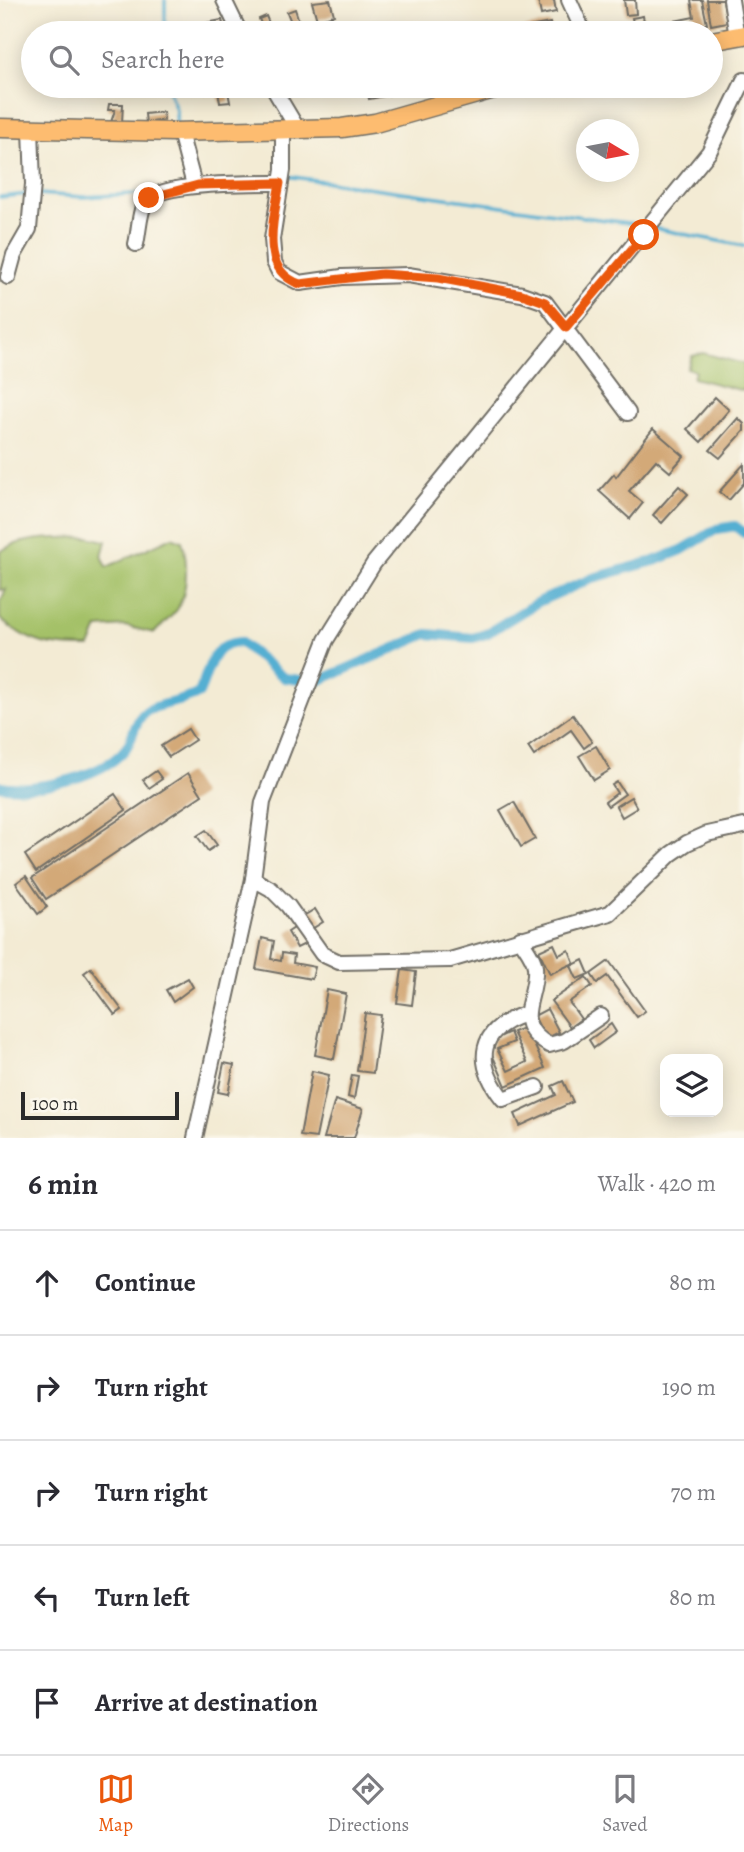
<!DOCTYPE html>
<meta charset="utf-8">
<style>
body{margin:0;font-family:Alegreya,serif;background:#f7f7f7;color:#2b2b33}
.controls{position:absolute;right:21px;bottom:21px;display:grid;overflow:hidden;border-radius:14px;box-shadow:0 4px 18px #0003}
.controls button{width:63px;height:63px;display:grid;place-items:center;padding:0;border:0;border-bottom:2px solid #e1e1e2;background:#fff;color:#2b2b33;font:35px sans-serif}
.compass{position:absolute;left:576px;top:119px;width:63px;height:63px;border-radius:50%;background:#fff;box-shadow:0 4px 18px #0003;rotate:100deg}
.scale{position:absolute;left:21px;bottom:18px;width:158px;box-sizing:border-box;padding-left:7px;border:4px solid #2b2b2b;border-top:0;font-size:19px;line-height:24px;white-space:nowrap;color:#2b2b2b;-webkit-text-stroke:5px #fbf7ec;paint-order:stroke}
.stop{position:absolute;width:21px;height:21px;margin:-16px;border:5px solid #ea580c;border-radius:50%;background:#fff}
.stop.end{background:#ea580c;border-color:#fff;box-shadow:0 2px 7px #0008}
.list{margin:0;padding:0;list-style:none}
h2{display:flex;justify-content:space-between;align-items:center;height:91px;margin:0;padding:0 28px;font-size:30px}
h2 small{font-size:23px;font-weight:400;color:#7c7c81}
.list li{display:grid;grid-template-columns:46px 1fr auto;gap:21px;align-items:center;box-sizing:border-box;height:105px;padding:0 28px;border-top:2px solid #e1e1e2}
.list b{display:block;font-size:26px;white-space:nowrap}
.list em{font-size:23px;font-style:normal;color:#7c7c81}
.icon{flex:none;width:38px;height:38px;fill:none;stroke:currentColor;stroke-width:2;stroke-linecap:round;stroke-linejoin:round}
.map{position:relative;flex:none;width:744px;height:1138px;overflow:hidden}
.search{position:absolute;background:#fff;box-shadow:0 4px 18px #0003;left:21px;right:21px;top:21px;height:77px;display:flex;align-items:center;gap:18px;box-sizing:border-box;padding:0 24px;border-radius:38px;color:#7c7c81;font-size:26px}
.sheet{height:616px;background:#fff}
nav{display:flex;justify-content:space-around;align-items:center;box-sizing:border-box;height:98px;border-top:2px solid #e1e1e2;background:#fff;font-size:19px;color:#7c7c81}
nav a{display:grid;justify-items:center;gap:4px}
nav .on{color:#ea580c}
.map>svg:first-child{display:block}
.green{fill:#a4c168;stroke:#68764a;stroke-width:2}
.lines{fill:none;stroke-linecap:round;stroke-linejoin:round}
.stream{stroke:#55afd2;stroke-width:3.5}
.canal{stroke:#55afd2;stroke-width:10}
.building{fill:#d3a978}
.minor-casing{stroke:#716e66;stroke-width:18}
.major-casing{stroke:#716e66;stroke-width:21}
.minor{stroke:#fff;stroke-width:14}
.major{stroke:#fdbc70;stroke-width:18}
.route{stroke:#ea580c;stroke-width:9}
</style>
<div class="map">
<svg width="744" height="1138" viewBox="0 0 744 1138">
<rect width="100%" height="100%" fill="#fbf7ec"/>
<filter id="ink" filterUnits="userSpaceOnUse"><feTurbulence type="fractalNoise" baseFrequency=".0143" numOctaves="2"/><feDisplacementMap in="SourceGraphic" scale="14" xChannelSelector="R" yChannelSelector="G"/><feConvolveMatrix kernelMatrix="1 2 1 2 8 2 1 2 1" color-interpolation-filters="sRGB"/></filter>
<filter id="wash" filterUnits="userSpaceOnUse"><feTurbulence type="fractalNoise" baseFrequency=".00686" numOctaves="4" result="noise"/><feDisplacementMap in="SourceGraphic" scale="28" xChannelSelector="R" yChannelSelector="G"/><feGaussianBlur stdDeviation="1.57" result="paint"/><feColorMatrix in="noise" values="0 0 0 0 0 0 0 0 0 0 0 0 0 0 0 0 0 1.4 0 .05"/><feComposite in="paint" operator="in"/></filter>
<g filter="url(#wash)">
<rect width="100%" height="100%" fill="#f3ebd4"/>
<g class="green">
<polygon points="703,353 744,364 744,391 693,378 695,371 687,368 692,356"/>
<path d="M 88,537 L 106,541 L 102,556 L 107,567 L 172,537 L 182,541 C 188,560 188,590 178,608 C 172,617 162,625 154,633 L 125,626 L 98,628 L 90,647 C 51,647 31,645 0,619 L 0,603 L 6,589 L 0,590 L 0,552 C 21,535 62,539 88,537 Z"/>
</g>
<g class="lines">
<g class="stream">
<polyline points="165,33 165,0"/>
<polyline points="167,86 176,110 176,128"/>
<polyline points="286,176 642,225"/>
<polyline points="37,194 84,197 148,193"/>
<polyline points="0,197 29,194"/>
<polyline points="653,228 744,246"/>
</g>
<path class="canal" d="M 0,786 C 33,793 113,776 129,743 C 134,732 135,723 143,714 C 154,703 184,703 199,693 C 210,670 209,644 240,642 L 284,678 L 316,682 L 427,634 L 473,638 L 486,634 L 538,602 L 593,578 L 654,561 L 682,550 L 717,529 L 735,526 L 744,533"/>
</g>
<g id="blocks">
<g class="building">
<polygon points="330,0 334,15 317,20 312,2"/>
<polygon points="538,0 554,0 556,12 541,15"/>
<polygon points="624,0 635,0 636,14 626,15"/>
<polygon points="691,0 702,0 707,24 664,33 635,33 632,18 643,16 645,27 694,17"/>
<polygon points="707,0 723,0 727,22 711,25"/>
<polygon points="295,9 302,30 295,32 287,12"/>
<polygon points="266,16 273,33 265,33 259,19"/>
<polygon points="222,20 225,33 208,33 206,23"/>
<polygon points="550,23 552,33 517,33 524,28"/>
<polygon points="204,86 227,86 230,102 220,103 218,91 205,93"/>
<polygon points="366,86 394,86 395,94 369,99"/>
<polygon points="109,104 123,104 122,122 111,122 115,110 108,110"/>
<polygon points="163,112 164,120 146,123 145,114"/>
<polygon points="715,397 729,410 701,442 687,429"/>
<polygon points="738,418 744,424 744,431 720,458 710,450"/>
<polygon points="653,429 684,456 670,472 656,460 629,491 643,503 630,519 599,491 614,474 616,477"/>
<polygon points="744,464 744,483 729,500 719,492"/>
<polygon points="679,486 688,494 662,523 653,515"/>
<polygon points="573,715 592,742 584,748 571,730 534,756 528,747"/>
<polygon points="188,729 195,740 169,757 161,746"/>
<polygon points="596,746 610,770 594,780 579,756"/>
<polygon points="156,771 162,779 149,788 143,780"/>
<polygon points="188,773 202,795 46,899 32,878"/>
<polygon points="617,782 625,794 608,806 605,802 617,793 612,785"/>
<polygon points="115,794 126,810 36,872 25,855"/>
<polygon points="631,797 637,808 622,817 616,806"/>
<polygon points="514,802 535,839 521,847 500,810"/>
<polygon points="206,830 217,845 208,851 197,836"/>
<polygon points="26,876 47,907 38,914 16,883"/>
<polygon points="315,909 323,922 310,930 302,917"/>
<polygon points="296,927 305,944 297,948 288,932"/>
<polygon points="262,938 274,941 271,959 281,961 282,953 294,955 293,963 315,967 312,979 256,969"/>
<polygon points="554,944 559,955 569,950 574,963 550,974 539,951"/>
<polygon points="583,960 589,974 577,979 571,966"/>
<polygon points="609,961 645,1011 637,1017 607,976 597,983 591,974"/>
<polygon points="91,968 122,1010 115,1015 84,973"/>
<polygon points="402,970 416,972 412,1005 397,1003"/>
<polygon points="586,977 592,986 569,1002 581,1019 570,1027 551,1001"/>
<polygon points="188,978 193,987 173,1002 166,990"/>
<polygon points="327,990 346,994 334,1059 315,1055"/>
<polygon points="547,1009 559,1032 546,1039 534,1016"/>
<polygon points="365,1013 381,1015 373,1073 357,1071"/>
<polygon points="611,1024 616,1032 594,1048 589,1040"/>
<polygon points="526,1027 545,1068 506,1086 491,1052 493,1040 510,1032 514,1042 497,1049 508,1071 527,1062 513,1032"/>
<polygon points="224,1063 234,1065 228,1094 218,1092"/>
<polygon points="312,1071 329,1075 316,1138 300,1136"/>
<polygon points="352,1075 358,1076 354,1099 348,1097"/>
<polygon points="563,1081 573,1102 520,1126 515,1114 556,1095 552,1086"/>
<polygon points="335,1100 363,1109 354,1138 324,1138"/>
</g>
</g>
</g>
<g filter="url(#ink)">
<use href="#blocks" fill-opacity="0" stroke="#716e66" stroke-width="2"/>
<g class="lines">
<defs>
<g id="minor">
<polyline points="224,0 240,33"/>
<polyline points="569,0 584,33"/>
<polyline points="731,0 737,37"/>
<polyline points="272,86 297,128"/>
<polyline points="283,128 283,170 272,239 274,262 279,272 300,283 342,277 408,275 522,294 545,302 628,413"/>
<polyline points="180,132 194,185"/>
<path d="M 136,244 C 139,232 139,211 146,201 C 162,182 254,183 280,183"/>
<polyline points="8,277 14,255 29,229 33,184 31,129"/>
<polyline points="253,879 271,889 288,906 322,954 339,962 450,960 610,913 671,854 687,843 707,834 744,826"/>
<path d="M 520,938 C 525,947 534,957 535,967 C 538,998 509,1023 549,1045 L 564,1041 L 601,1016"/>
<path d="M 526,1014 C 478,1028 474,1062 503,1099 L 537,1087"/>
<polyline points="195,1138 253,879 263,802 326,640 374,563 709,152 744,80"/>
</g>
<g id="major">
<polyline points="711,41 744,35"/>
<polyline points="0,128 174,132 342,128 375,123 505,86"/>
</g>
</defs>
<use href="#minor" class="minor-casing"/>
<use href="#major" class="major-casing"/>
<use href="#minor" class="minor"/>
<use href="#major" class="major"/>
</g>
</g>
<g class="lines" filter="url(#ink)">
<path class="route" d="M 149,198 L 198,185 L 280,183 C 274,218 258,270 300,284 L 382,274 L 438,278 L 522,294 L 545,302 L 566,327 L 644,235"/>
</g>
</svg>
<div class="controls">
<button><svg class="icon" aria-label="layers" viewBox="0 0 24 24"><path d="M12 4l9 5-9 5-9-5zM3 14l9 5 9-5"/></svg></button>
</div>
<svg class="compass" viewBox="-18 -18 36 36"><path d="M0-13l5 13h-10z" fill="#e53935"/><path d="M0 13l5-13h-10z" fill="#7c7c81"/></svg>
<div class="scale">100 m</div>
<div class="stop" style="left:644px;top:235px"></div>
<div class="stop end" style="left:149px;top:198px"></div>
<div class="search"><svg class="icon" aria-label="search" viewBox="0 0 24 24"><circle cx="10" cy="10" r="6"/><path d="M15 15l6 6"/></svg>Search here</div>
</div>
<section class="sheet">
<h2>6 min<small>Walk · 420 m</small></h2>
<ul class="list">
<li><svg class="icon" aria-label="ahead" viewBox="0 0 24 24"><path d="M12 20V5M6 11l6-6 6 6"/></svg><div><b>Continue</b></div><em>80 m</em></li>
<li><svg class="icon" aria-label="right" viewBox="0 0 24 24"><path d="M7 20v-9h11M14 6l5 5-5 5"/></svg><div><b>Turn right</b></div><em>190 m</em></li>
<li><svg class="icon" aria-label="right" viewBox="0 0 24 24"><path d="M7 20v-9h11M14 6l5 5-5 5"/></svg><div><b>Turn right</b></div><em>70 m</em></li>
<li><svg class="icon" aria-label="left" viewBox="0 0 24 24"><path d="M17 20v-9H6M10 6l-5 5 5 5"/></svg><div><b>Turn left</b></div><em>80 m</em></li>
<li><svg class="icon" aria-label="arrive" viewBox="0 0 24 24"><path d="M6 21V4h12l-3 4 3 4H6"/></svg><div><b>Arrive at destination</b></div></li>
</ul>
</section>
<nav>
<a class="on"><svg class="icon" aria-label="map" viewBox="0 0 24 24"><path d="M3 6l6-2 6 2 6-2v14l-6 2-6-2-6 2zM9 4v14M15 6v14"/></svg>Map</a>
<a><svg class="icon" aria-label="directions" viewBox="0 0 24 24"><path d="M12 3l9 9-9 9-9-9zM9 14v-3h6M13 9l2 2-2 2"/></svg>Directions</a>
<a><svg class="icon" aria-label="saved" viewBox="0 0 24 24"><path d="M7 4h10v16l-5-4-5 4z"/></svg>Saved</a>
</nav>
